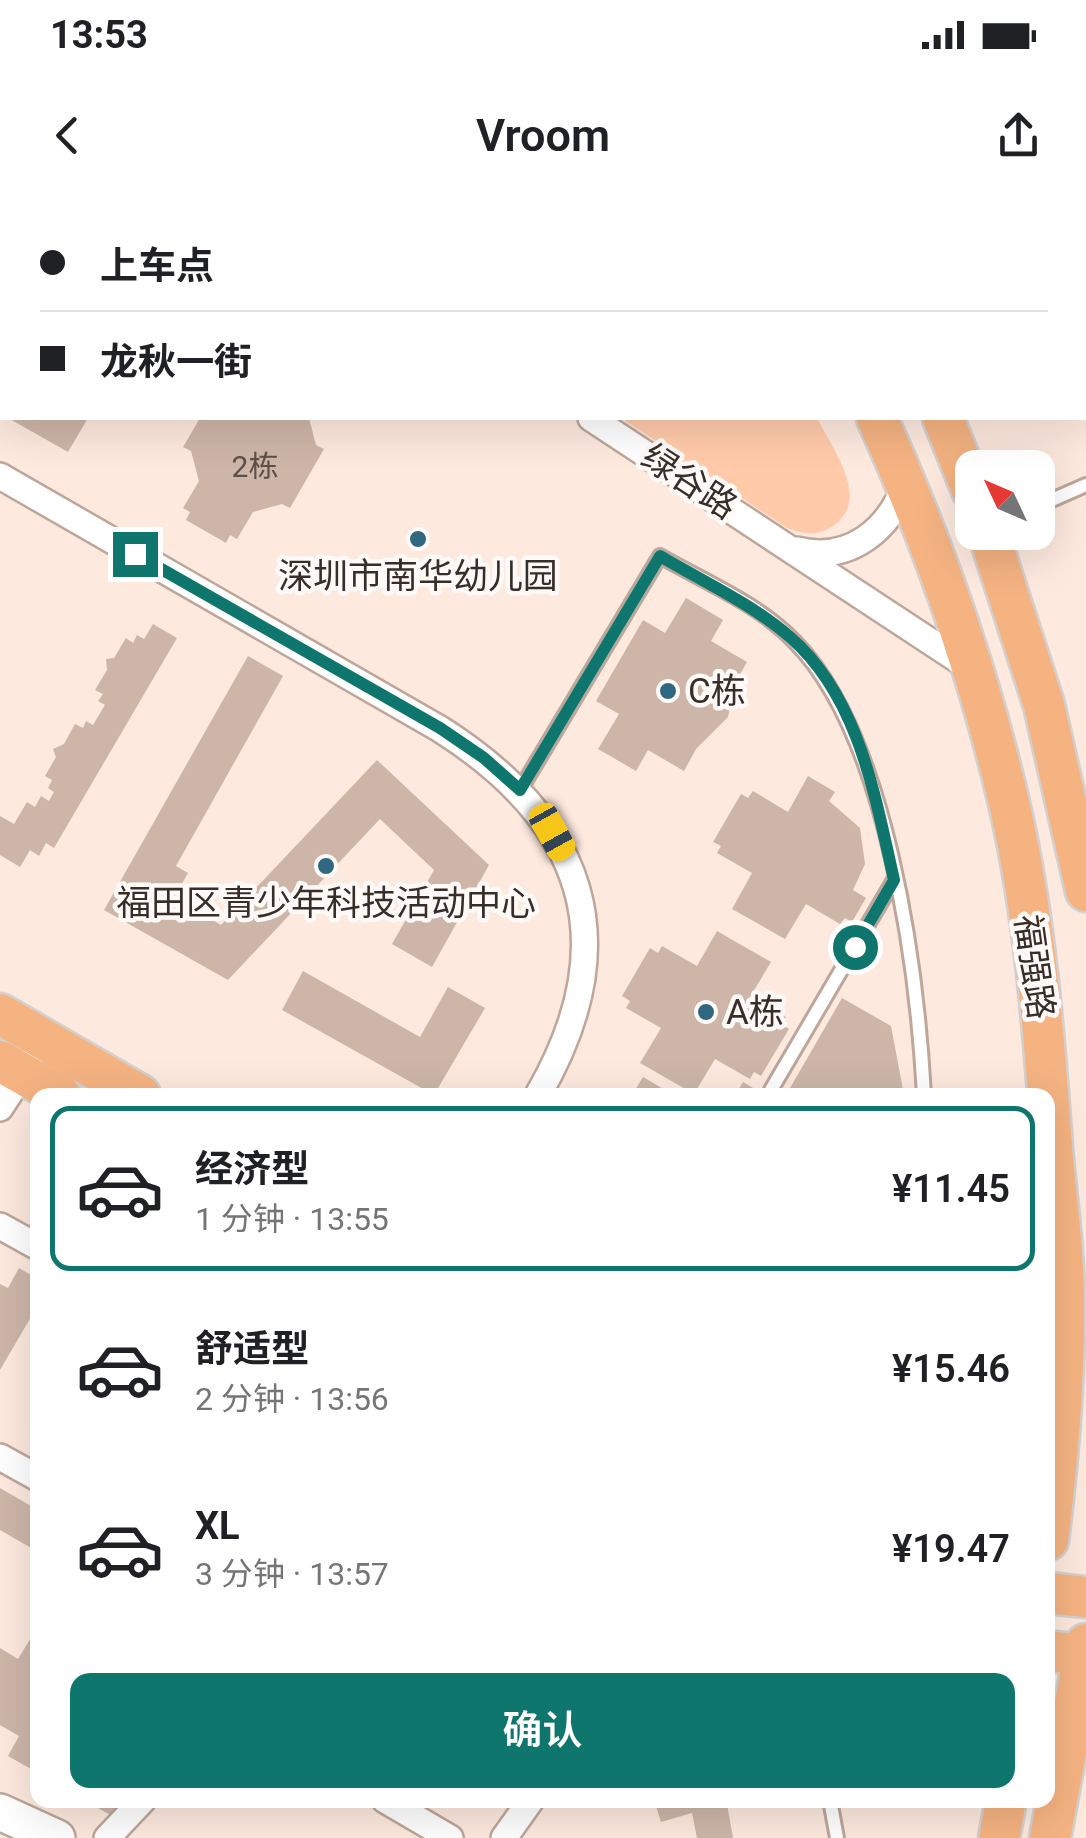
<!DOCTYPE html>
<html lang="zh">
<meta charset="utf-8">
<style>
body{margin:0;font-family:Roboto,"Noto Sans SC",sans-serif;background:#f6f6f6;color:#202124;height:100vh;display:flex;flex-direction:column;font-size:38px;white-space:nowrap}
*{box-sizing:border-box;margin:0}
p{font-size:32px;color:#757577}
.icon{flex:none;width:55px;height:55px;fill:none;stroke:currentColor;stroke-width:2;stroke-linecap:round;stroke-linejoin:round}
.map{position:relative;flex:1;overflow:hidden}
.details{position:absolute;left:30px;top:888px;width:1025px;height:720px;display:flex;flex-direction:column;background:#fff;border-radius:20px;box-shadow:0 10px 40px #0002}
.details>*{flex:none}
.guide{position:absolute;left:0px;top:0px;width:1088px;height:220px;box-shadow:0 10px 40px #0002;display:grid;align-content:center;height:220px;padding:0 40px;background:#fff}
.needle{width:65px;rotate:314deg}
.controls{position:absolute;left:955px;top:250px;display:grid;gap:20px}
.controls a{display:grid;place-items:center;width:100px;height:100px;border-radius:20px;background:#fff;box-shadow:0 10px 40px #0002;font-size:50px}
.end{position:absolute;width:45px;height:45px;margin:-22px;border:12px solid #0f766e;background:#fff;box-shadow:0 0 0 5px #fff}
.from{border-radius:50%}
.car{position:absolute;width:30px;height:60px;margin:-30px -15px;border-radius:12px;box-shadow:0 0 8px 2px #0007;background:linear-gradient(#f5c518 24%,#345 0 40%,#f5c518 0 76%,#345 0 86%,#f5c518 0)}
.guide b{display:flex;align-items:center;gap:35px;height:95px;font-size:38px}
.guide b+b{border-top:2px solid #e0e0e0}
.guide i{width:25px;height:25px;background:#202124}
ul{padding:18px 0 0;list-style:none}
li{display:flex;align-items:center;gap:30px;height:165px;margin:0 20px 15px;padding:0 20px;border:5px solid transparent;border-radius:20px}
li div{flex:1}
li b{display:block;font-size:38px}
li em{font-style:normal;font-weight:600}
li.current{border-color:#0f766e}
li>.icon{width:90px;height:90px;stroke-width:1.5}
.primary-button{display:flex;gap:20px;margin-top:auto;padding:20px 40px}
.primary-button a{flex:1;height:115px;border-radius:20px;background:#0f766e;color:#fff;font-size:40px;font-weight:600;line-height:115px;text-align:center}
.status{display:flex;justify-content:space-between;align-items:center;height:70px;padding:0 50px;background:#fff;direction:ltr}
.status svg{height:28px;fill:currentColor}
header{display:flex;justify-content:space-between;align-items:center;height:130px;padding:0 40px;background:#fff;font-size:45px;font-weight:600}
.map>svg:first-child{display:block}
.green{fill:#ffcaaa}
.building{fill:#cdb6a8}
.lines{fill:none;stroke-linecap:round;stroke-linejoin:round}
.lane-casing{stroke:#bea79a;stroke-width:18}
.street-casing{stroke:#bea79a;stroke-width:30}
.secondary-casing{stroke:#bea79a;stroke-width:40}
.primary-casing{stroke:#d3d1d0;stroke-width:45}
.lane{stroke:#fff;stroke-width:12}
.street{stroke:#fff;stroke-width:25}
.secondary{stroke:#fff;stroke-width:35}
.primary{stroke:#f5b382;stroke-width:40}
.route{stroke:#0f766e;stroke-width:12}
.poi-dot{fill:#306882;stroke:#fffaf7;stroke-width:4}
.labels{text-anchor:middle;dominant-baseline:central;stroke-width:9;stroke-linejoin:round;paint-order:stroke}
.number-label{font-size:30px;fill:#5c5049}
.street-label{font-size:35px;fill:#372e29;stroke:#fffaf7}
.poi-label{font-size:35px;fill:#372e29;stroke:#fffaf7}
</style>
<div class="status"><b>13:53</b><svg viewBox="0 0 49 12"><path d="M0 12V9h3v3zM5 12V6h3v6zM10 12V3h3v9zM15 12V0h3v12zM26 1h20v11H26zM47 4h2v5h-2z"/></svg></div>
<header><svg class="icon" aria-label="back" viewBox="0 0 24 24"><path d="M15 5l-7 7 7 7"/></svg>Vroom<svg class="icon" aria-label="share" viewBox="0 0 24 24"><path d="M12 15V3M7 8l5-5 5 5M5 13v7h14v-7"/></svg></header>
<div class="map">
<svg width="1086" height="1638" viewBox="0 0 1086 1638">
<rect width="100%" height="100%" fill="#fde9de"/>
<path class="green" d="M 292,0 L 692,0 L 694,2 L 295,2 Z
M 621,218 L 817,218 C 832,248 872,300 833,326 C 817,337 804,334 787,328 Z"/>
<path class="building" d="M 8,218 L 88,218 L 68,252 Z
M 200,218 L 309,218 L 316,245 L 324,249 L 290,308 L 282,304 L 253,312 L 237,339 L 230,335 L 226,343 L 186,320 L 190,312 L 183,308 L 199,281 L 191,251 L 183,247 Z
M 686,398 L 723,420 L 711,441 L 747,462 L 735,483 L 728,517 L 696,549 L 684,571 L 648,550 L 636,571 L 598,549 L 619,514 L 596,501 L 643,420 L 665,433 Z
M 153,424 L 177,438 L 54,648 L 46,643 L 39,656 L 30,650 L 20,667 L 0,655 L 0,616 L 14,624 L 27,602 L 35,607 L 41,596 L 49,601 L 54,592 L 48,588 L 52,580 L 45,576 L 56,557 L 53,549 L 64,544 L 75,524 L 83,528 L 86,521 L 93,525 L 105,505 L 98,501 L 103,494 L 95,490 L 107,470 L 106,459 L 114,458 L 126,438 L 133,443 L 137,435 L 144,439 Z
M 248,456 L 283,476 L 176,666 L 188,673 L 174,698 L 221,725 L 377,560 L 489,665 L 432,767 L 392,744 L 434,670 L 380,619 L 228,780 L 104,710 Z
M 808,576 L 835,592 L 829,601 L 860,628 L 865,664 L 853,690 L 866,698 L 852,722 L 845,718 L 840,724 L 806,704 L 785,739 L 732,709 L 752,673 L 717,653 L 721,646 L 713,642 L 741,594 L 748,598 L 753,591 L 788,612 Z
M 717,731 L 771,762 L 750,797 L 786,817 L 782,824 L 789,829 L 761,876 L 754,872 L 750,879 L 715,859 L 694,894 L 640,863 L 661,828 L 626,808 L 630,801 L 622,796 L 650,748 L 658,753 L 662,746 L 697,766 Z
M 303,771 L 420,837 L 448,787 L 485,808 L 434,895 L 282,810 Z
M 842,798 L 891,826 L 904,895 L 786,895 Z
M 643,877 L 674,895 L 632,895 Z
M 743,882 L 765,895 L 735,895 Z
M 19,1068 L 38,1079 L 38,1105 L 0,1170 L 0,1084 L 8,1088 Z
M 0,1288 L 38,1310 L 38,1352 L 0,1330 Z
M 38,1426 L 36,1507 L 38,1573 L 8,1556 L 19,1536 L 0,1525 L 0,1448 L 18,1459 Z
M 84,1600 L 121,1600 L 112,1616 Z
M 654,1600 L 737,1600 L 727,1604 L 733,1638 L 697,1638 L 692,1613 L 661,1622 Z"/>
<g class="lines">
<g class="lane-casing">
<path id="lane" d="M 1038,306 L 1086,285
M 520,590 L 660,356 C 705,382 759,404 795,442 C 887,536 917,766 924,895
M 771,890 L 894,680
M 830,1600 L 837,1638"/>
</g>
<g class="street-casing">
<path id="street" d="M 262,0 L 266,2
M 591,218 L 975,471
M 0,276 L 440,529 C 585,621 627,741 538,895
M 797,350 C 849,363 890,330 906,282
M 0,908 L 30,862
M 0,1026 L 38,1047
M 0,1257 L 38,1278
M 385,1600 L 450,1638
M 107,1638 L 143,1600
M 504,1638 L 531,1600"/>
</g>
<g class="secondary-casing">
<path id="secondary" d="M 0,1612 L 57,1638"/>
</g>
<g class="primary-casing">
<path id="primary" d="M 760,0 L 762,2
M 832,0 L 833,2
M 877,218 C 933,342 978,470 1009,603 C 1035,715 1044,834 1052,948 C 1056,998 1064,1048 1064,1098 C 1065,1179 1058,1260 1048,1340
M 943,218 L 972,290
M 988,332 L 1044,505 L 1086,691
M 0,814 L 140,895
M 0,861 L 60,895
M 1048,1393 L 1086,1397
M 1048,1451 L 1083,1455
M 999,1638 L 1006,1600
M 1050,1638 L 1086,1444"/>
</g>
<use href="#lane" class="lane"/>
<use href="#street" class="street"/>
<use href="#secondary" class="secondary"/>
<use href="#primary" class="primary"/>
</g>
<g class="lines">
<path class="route" d="M 135,354 L 440,528 L 484,558 L 520,590 L 660,356 C 704,382 752,404 790,437 C 859,497 875,596 894,680 L 855,747"/>
</g>
<g class="poi-dot">
<circle cx="418" cy="339" r="10"/>
<circle cx="668" cy="491" r="10"/>
<circle cx="326" cy="666" r="10"/>
<circle cx="706" cy="812" r="10"/>
</g>
<g class="labels">
<g class="number-label">
<text x="255" y="266">2栋</text>
</g>
<g class="street-label">
<text transform="translate(689 282) rotate(33)">绿谷路</text>
<text transform="translate(1034 767) rotate(82)">福强路</text>
</g>
<g class="poi-label">
<text x="418" y="376">深圳市南华幼儿园</text>
<text x="688" y="491" text-anchor="start">C栋</text>
<text x="326" y="703">福田区青少年科技活动中心</text>
<text x="726" y="812" text-anchor="start">A栋</text>
</g>
</g>
</svg>
<div class="controls">
<a><svg class="needle" viewBox="-14 -14 28 28"><path d="M0-13l5 13h-10z" fill="#e53935"/><path d="M0 13l5-13h-10z" fill="#757577"/></svg></a>
</div>
<i class="end from" style="left:855px;top:747px"></i>
<i class="end" style="left:135px;top:354px"></i>
<i class="car" style="left:552px;top:632px;rotate:151deg"></i>
<div class="guide">
<b><i class="from"></i>上车点</b>
<b><i></i>龙秋一街</b>
</div>
<section class="details">
<ul>
<li class="current"><svg class="icon" aria-label="car" viewBox="0 0 24 24"><path d="M5 17H2v-5l4-1 3-4h7l3 4 3 1v5h-3M9 17h6M6 11h13"/><circle cx="7" cy="17" r="2"/><circle cx="17" cy="17" r="2"/></svg><div><b>经济型</b><p>1 分钟 · 13:55</p></div><em>¥11.45</em></li>
<li><svg class="icon" aria-label="car" viewBox="0 0 24 24"><path d="M5 17H2v-5l4-1 3-4h7l3 4 3 1v5h-3M9 17h6M6 11h13"/><circle cx="7" cy="17" r="2"/><circle cx="17" cy="17" r="2"/></svg><div><b>舒适型</b><p>2 分钟 · 13:56</p></div><em>¥15.46</em></li>
<li><svg class="icon" aria-label="car" viewBox="0 0 24 24"><path d="M5 17H2v-5l4-1 3-4h7l3 4 3 1v5h-3M9 17h6M6 11h13"/><circle cx="7" cy="17" r="2"/><circle cx="17" cy="17" r="2"/></svg><div><b>XL</b><p>3 分钟 · 13:57</p></div><em>¥19.47</em></li>
</ul>
<div class="primary-button"><a>确认</a></div>
</section>
</div>
